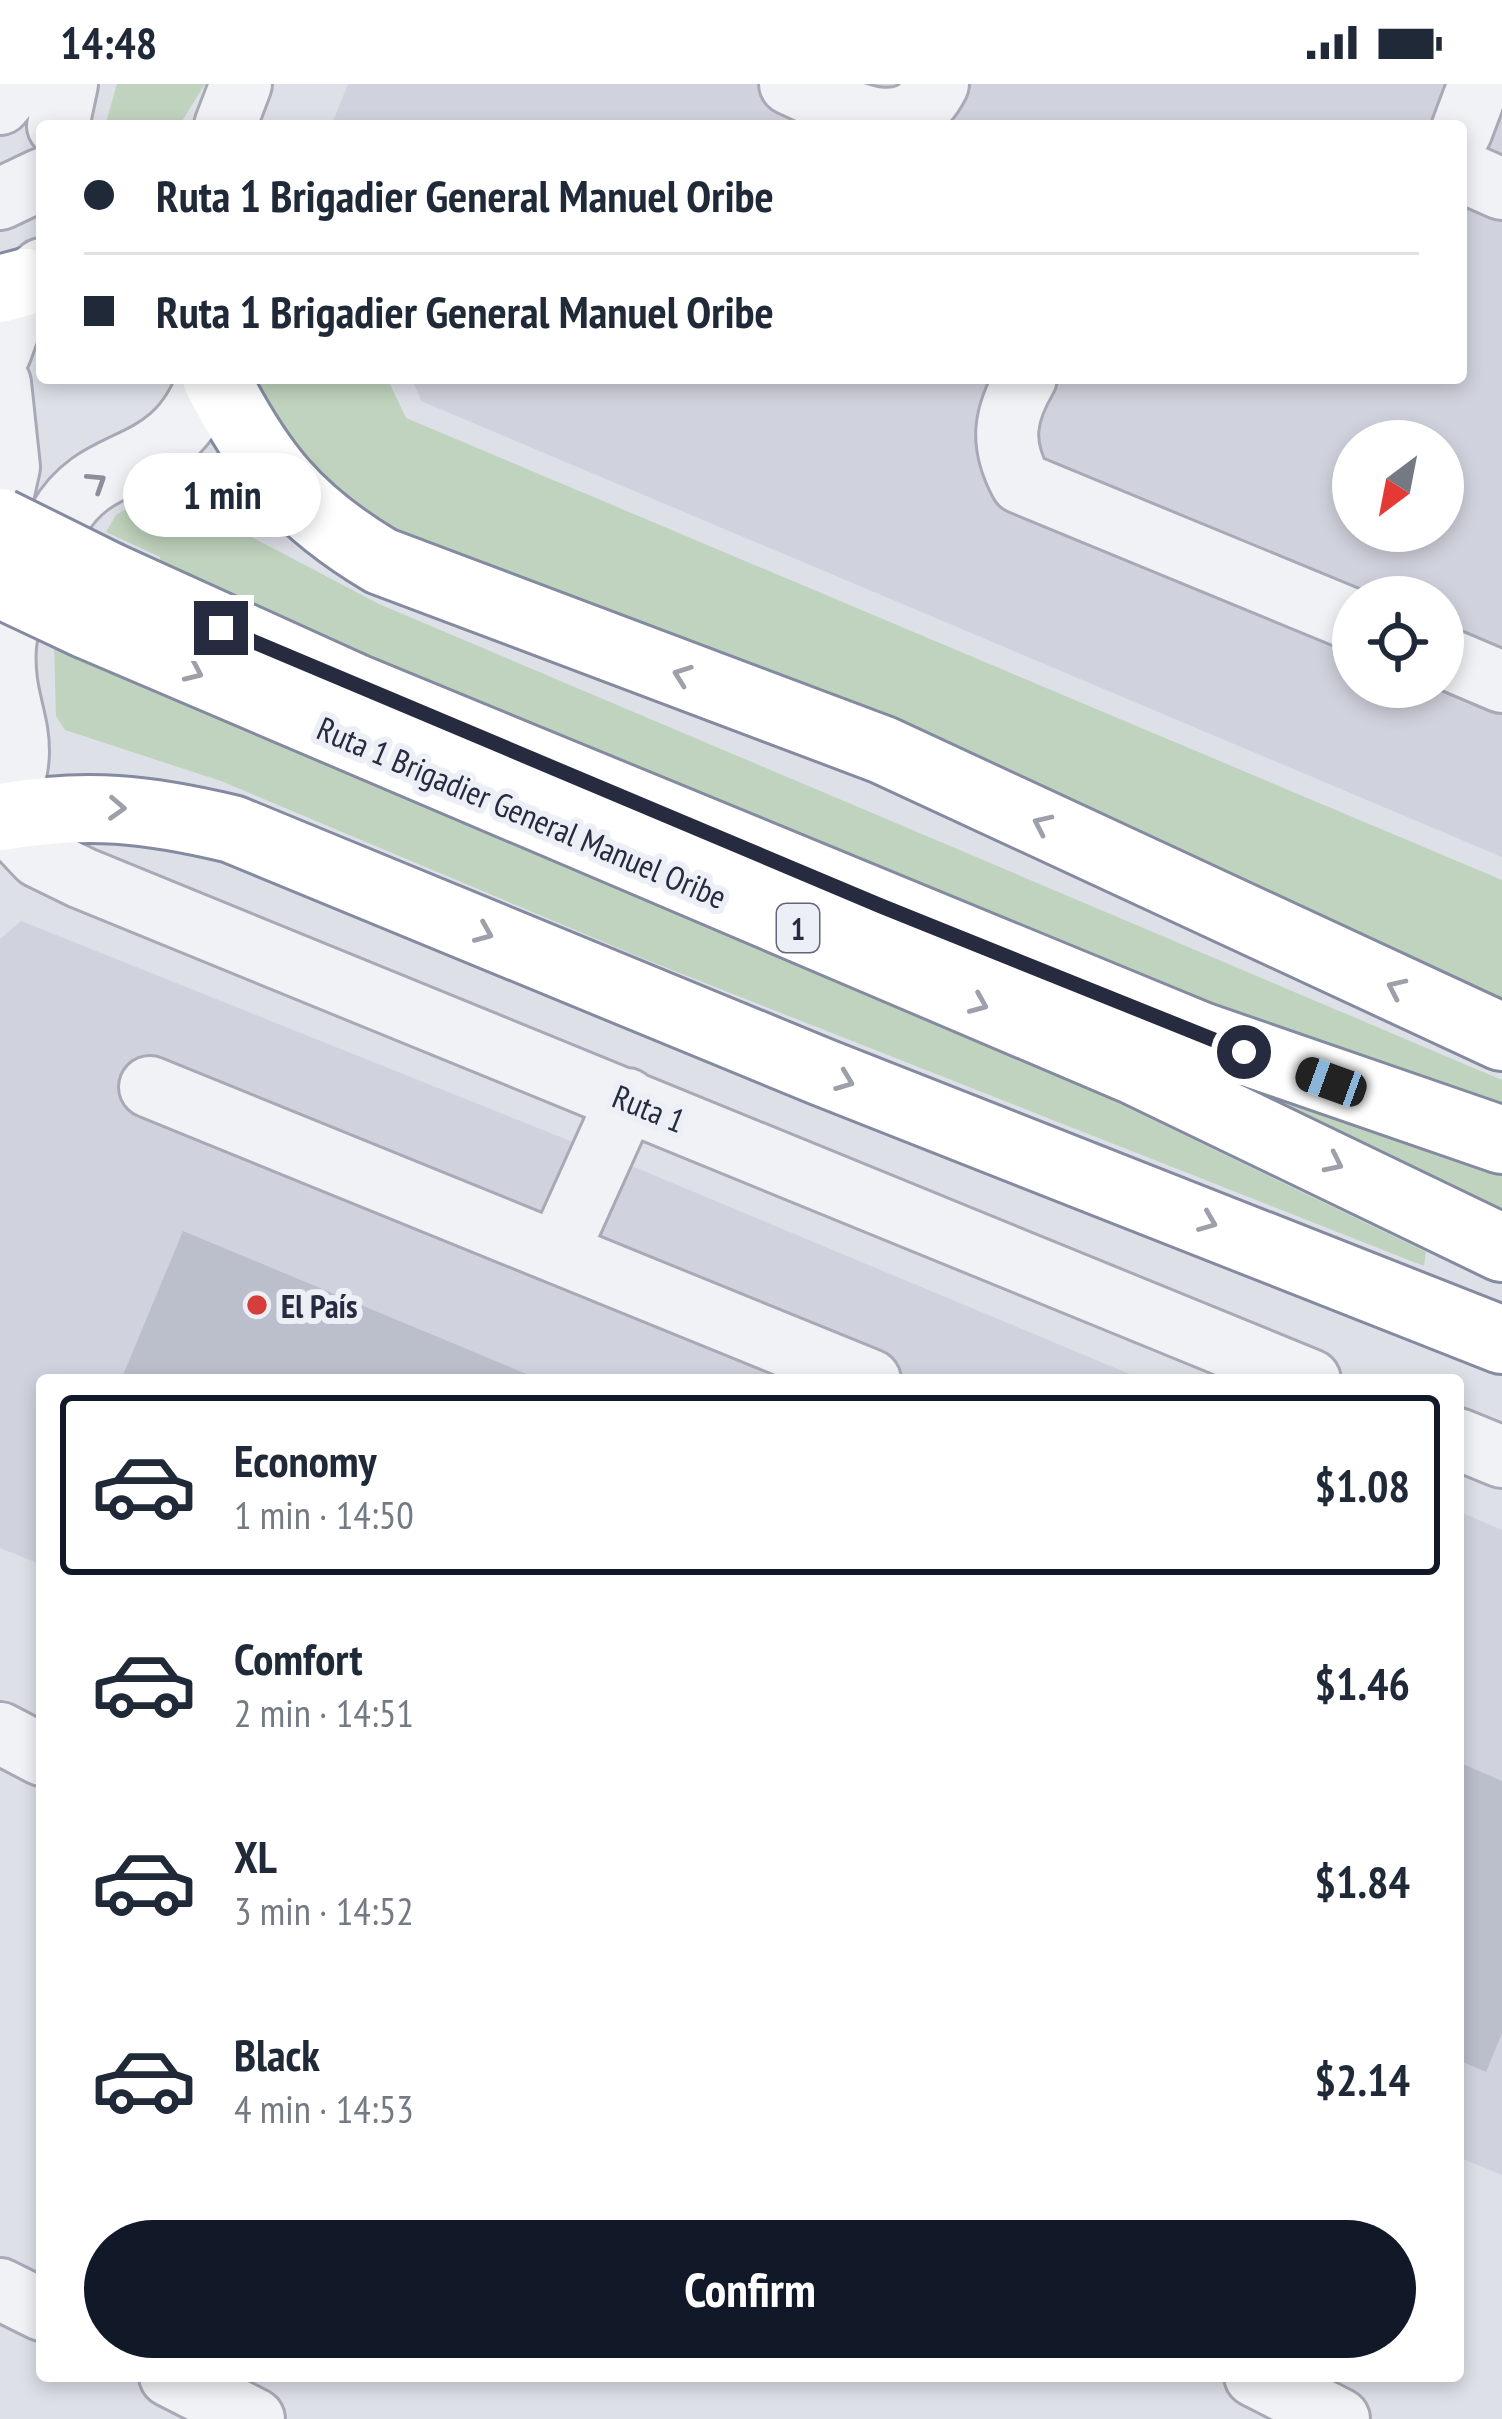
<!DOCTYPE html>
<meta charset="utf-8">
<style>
body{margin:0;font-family:"PT Sans Narrow",sans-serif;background:#f2f2f3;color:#1f2937;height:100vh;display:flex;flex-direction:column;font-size:45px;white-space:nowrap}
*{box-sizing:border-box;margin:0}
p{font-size:39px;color:#747a83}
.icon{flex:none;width:66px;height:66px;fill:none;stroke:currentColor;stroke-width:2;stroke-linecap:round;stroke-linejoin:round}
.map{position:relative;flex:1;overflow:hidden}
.sheet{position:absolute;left:36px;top:1290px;width:1428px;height:1008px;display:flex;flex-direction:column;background:#fff;border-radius:12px;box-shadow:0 6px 18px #0003}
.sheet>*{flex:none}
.hud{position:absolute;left:36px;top:36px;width:1431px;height:264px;border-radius:12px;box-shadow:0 6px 18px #0003;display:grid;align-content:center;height:264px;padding:0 48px;background:#fff}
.needle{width:78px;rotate:212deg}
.buttons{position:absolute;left:1332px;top:336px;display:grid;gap:24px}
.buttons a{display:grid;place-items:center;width:132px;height:132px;border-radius:50%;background:#fff;box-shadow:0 6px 18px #0003;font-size:60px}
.end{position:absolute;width:54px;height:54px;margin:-27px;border:15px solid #262b40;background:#fff;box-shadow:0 0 0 6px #fff}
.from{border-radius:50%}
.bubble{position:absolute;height:84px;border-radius:42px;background:#fff;box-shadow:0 6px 18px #0003;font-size:39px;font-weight:800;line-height:84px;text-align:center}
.car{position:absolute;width:36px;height:72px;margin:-36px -18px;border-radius:15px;box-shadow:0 0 9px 3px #0007;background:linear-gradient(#222 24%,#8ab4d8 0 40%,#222 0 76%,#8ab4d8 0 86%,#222 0)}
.hud b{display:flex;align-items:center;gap:42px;height:114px;font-size:45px}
.hud b+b{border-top:3px solid #e0e1e3}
.hud i{width:30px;height:30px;background:#1f2937}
ul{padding:21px 0 0;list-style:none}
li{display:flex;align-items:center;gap:36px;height:180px;margin:0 24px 18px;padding:0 24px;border:6px solid transparent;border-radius:12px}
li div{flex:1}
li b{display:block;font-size:45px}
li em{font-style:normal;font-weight:800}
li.active{border-color:#111827}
li>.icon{width:108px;height:108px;stroke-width:1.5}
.cta{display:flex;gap:24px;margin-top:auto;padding:24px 48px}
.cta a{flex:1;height:138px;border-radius:72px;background:#111827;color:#fff;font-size:48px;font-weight:800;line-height:138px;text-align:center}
.status{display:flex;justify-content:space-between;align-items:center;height:84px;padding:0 60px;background:#fff;direction:ltr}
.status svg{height:33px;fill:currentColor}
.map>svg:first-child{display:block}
.built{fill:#d0d2dd;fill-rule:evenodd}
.green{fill:#c0d3be}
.building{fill:#bbbecb}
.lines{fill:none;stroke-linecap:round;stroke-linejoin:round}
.minor-casing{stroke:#a7aab6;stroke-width:66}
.highway-casing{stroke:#848aa0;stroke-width:72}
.minor{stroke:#f1f2f6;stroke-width:60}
.highway{stroke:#fff;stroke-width:66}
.highway-bridge-casing{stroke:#848aa0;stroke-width:72;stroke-linecap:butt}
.highway-bridge{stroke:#fff;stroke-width:66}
.oneway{stroke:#8c8e9b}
.oneway2{stroke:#9da0a9}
.route{stroke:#262b40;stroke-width:15}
.poi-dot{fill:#d53f3b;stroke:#edeff6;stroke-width:4.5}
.labels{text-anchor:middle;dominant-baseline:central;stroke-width:12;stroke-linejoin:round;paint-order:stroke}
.shield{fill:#edeff6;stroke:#626677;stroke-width:3}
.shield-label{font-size:30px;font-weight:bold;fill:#262b40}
.street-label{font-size:33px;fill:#262b40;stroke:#edeff6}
.poi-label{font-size:33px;font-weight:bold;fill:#262b40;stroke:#edeff6;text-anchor:start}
</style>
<div class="status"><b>14:48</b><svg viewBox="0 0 49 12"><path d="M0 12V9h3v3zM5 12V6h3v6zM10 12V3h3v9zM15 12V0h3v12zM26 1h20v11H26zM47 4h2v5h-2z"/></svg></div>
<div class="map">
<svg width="1502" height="2335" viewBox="0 0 1502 2335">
<rect width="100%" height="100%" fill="#dee0e8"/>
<path class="built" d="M 348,0 L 1502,0 L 1502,773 L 421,317 L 412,294 L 1461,294 L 1461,42 L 331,42 ZM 1353,357 L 1443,357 L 1443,447 L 1353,447 ZM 1353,513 L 1443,513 L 1443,603 L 1353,603 Z
M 21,837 L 603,1070 L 1144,1296 L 42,1296 L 42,1481 L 0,1464 L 0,855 Z
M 1458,1427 L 1502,1446 L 1502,2091 L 1458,2073 Z"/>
<path class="green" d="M 117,0 L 205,0 L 179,42 L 105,42 Z
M 256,294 L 387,294 L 406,334 L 1502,796 L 1502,931 L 384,445 L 308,383 Z
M 160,405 L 379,520 L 1502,996 L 1502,1023 L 1314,964 L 357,570 L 160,480 L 160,473 L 106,448 L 116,431 Z
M 54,561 L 1014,969 L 1426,1168 L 1424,1182 L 644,875 L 221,697 L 65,646 L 56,632 Z
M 1259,1009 L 1502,1092 L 1502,1125 Z"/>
<path class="building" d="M 183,1147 L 541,1296 L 121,1296 Z
M 1458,1678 L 1502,1697 L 1502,1949 L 1486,1988 L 1458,1976 Z"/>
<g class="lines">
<g class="minor-casing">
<path id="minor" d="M 790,0 C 840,22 905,66 938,0
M 0,20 L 17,0
M 58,42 L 67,0
M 225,42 L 241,0
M 1461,48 L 1479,0
M 1461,87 L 1502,105
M 0,115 L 42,95
M 0,269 L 26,198 L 42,185
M 1026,294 C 1004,331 1000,360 1021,399 L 1353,536
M 0,299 L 9,383 L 0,423
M 1443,573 L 1502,598
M 0,733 C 40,649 0,635 5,562 C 9,521 38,471 59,435 C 100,363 172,396 209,294
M 1,733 L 39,773 L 82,794 L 1310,1296
M 150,1003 L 870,1296
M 559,1166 L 627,1015
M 1458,1355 L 1502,1373
M 0,1649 L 42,1671
M 0,2205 L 42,2226
M 170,2292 L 254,2335
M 1255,2292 L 1339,2335"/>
</g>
<g class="highway-casing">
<path id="highway" d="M 0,205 L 26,198
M 216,294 C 260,380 297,427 381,477 L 883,666 L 1502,953
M 109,492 L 356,604 L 1201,952 L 1502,1056
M 87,541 L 1137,988 L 1502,1164
M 1,733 C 87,718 148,725 232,745 L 822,988 L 1502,1256"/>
</g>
<use href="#minor" class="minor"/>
<use href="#highway" class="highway"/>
<g class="highway-bridge-casing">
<path id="highway-bridge" d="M 0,438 L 109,492
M 0,500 L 87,541"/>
</g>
<use href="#highway-bridge" class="highway-bridge"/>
</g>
<defs><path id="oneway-chevron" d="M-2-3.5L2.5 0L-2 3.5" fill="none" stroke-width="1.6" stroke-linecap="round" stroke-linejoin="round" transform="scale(3)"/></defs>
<use class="oneway" href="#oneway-chevron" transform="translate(97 398) rotate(-33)"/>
<g class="oneway2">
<use href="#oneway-chevron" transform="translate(194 588) rotate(24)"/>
<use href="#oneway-chevron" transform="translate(682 591) rotate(-160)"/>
<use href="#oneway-chevron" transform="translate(117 724) rotate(3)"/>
<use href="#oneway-chevron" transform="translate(1042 740) rotate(-155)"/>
<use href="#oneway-chevron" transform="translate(484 849) rotate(23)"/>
<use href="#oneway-chevron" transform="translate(1396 904) rotate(-155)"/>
<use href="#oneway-chevron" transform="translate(979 920) rotate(23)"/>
<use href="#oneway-chevron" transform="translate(845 997) rotate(21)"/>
<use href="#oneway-chevron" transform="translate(1334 1079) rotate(26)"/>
<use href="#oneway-chevron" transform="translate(1208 1138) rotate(22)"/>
</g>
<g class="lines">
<path class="route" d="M 221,544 L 881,822 L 1244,968"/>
</g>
<circle class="poi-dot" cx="257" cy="1221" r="12"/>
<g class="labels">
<rect class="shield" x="777" y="820" width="42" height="48" rx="9"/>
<g class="shield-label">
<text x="798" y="844">1</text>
</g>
<g class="street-label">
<text transform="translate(522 728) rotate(23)">Ruta 1 Brigadier General Manuel Oribe</text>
<text transform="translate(649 1024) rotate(22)">Ruta 1</text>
</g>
<g class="poi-label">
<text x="281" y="1221">El País</text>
</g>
</g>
</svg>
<div class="buttons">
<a><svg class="needle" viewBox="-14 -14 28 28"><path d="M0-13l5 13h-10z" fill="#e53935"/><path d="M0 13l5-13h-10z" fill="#747a83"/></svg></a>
<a><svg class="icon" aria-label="locate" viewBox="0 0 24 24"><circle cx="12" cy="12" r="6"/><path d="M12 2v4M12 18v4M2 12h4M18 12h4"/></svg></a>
</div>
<i class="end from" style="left:1244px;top:968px"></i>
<i class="end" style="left:221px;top:544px"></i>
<div class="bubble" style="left:123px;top:369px;width:198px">1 min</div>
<i class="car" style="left:1331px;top:998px;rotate:290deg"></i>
<div class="hud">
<b><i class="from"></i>Ruta 1 Brigadier General Manuel Oribe</b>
<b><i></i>Ruta 1 Brigadier General Manuel Oribe</b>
</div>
<section class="sheet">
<ul>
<li class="active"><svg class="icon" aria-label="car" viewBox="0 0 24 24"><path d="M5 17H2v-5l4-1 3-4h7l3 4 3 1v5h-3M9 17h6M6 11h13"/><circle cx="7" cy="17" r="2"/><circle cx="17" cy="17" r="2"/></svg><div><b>Economy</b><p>1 min · 14:50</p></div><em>$1.08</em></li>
<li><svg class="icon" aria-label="car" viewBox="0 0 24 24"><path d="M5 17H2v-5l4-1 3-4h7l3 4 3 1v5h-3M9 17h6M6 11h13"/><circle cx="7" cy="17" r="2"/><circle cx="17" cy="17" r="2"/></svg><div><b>Comfort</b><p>2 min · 14:51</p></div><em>$1.46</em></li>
<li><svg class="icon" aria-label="car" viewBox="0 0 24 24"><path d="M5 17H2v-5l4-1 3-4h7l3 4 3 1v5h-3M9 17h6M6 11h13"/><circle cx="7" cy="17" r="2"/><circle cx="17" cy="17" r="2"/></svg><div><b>XL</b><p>3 min · 14:52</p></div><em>$1.84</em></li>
<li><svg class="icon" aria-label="car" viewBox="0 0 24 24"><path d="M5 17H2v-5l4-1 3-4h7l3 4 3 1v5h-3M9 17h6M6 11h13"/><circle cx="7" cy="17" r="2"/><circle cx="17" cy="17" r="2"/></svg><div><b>Black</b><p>4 min · 14:53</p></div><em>$2.14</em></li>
</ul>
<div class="cta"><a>Confirm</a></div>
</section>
</div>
